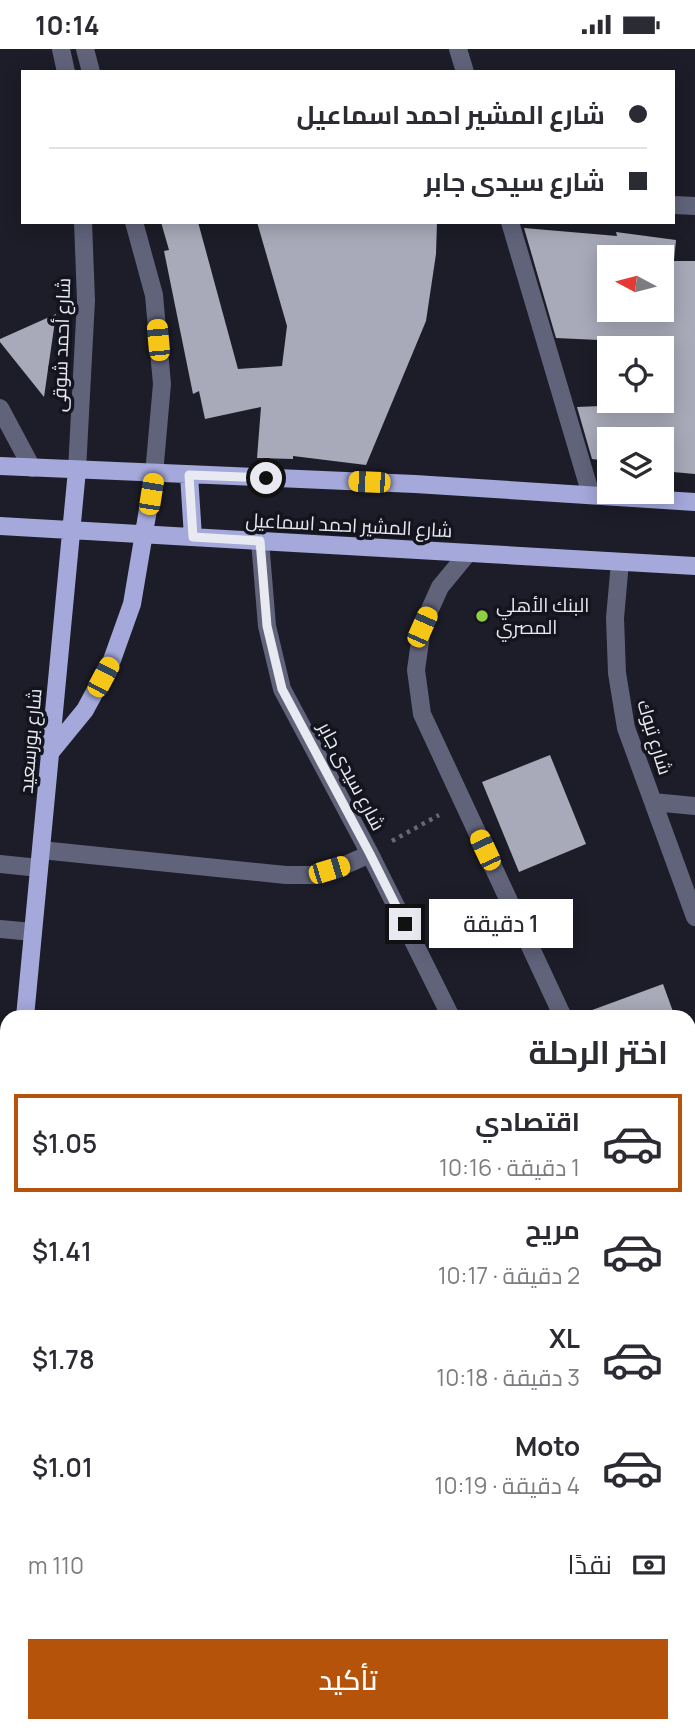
<!DOCTYPE html>
<html lang="ar">
<meta charset="utf-8">
<style>
body{margin:0;font-family:Manrope,Cairo,sans-serif;background:#f7f7f7;color:#2b2b33;direction:rtl;height:100vh;display:flex;flex-direction:column;font-size:26px;white-space:nowrap}
*{box-sizing:border-box;margin:0}
p{font-size:23px;color:#7c7c81}
.icon{flex:none;width:38px;height:38px;fill:none;stroke:currentColor;stroke-width:2;stroke-linecap:round;stroke-linejoin:round}
.map{position:relative;flex:1;overflow:hidden;direction:ltr}
.side{position:absolute;left:0px;top:961px;width:696px;height:723px;display:flex;flex-direction:column;background:#fff;border-radius:21px 21px 0 0;box-shadow:0 4px 18px #0003;direction:rtl}
.side>*{flex:none}
.guide{position:absolute;left:21px;top:21px;width:654px;height:154px;border-radius:0px;box-shadow:0 4px 18px #0003;direction:rtl;display:grid;align-content:center;height:154px;padding:0 28px;background:#fff}
.needle{width:46px;rotate:277deg}
.tools{position:absolute;left:597px;top:196px;display:grid;gap:14px}
.tools a{display:grid;place-items:center;width:77px;height:77px;border-radius:0px;background:#fff;box-shadow:0 4px 18px #0003;font-size:35px}
.end{position:absolute;width:32px;height:32px;margin:-16px;border:9px solid #e9eaf1;background:#111;box-shadow:0 0 0 4px #111}
.from{border-radius:50%}
.bubble{position:absolute;height:49px;border-radius:0px;background:#fff;box-shadow:0 4px 18px #0003;font-size:23px;font-weight:600;line-height:49px;text-align:center;direction:rtl}
.car{position:absolute;width:21px;height:42px;margin:-21px -10px;border-radius:9px;box-shadow:0 0 5px 2px #0007;background:linear-gradient(#f5c518 24%,#345 0 40%,#f5c518 0 76%,#345 0 86%,#f5c518 0)}
.guide b{display:flex;align-items:center;gap:24px;height:66px;font-size:26px}
.guide b+b{border-top:2px solid #e1e1e2}
.guide i{width:18px;height:18px;background:#2b2b33}
ul{padding:0;list-style:none}
li{display:flex;align-items:center;gap:21px;height:98px;margin:0 14px 10px;padding:0 14px;border:4px solid transparent;border-radius:0px}
li div{flex:1}
li b{display:block;font-size:26px}
li em{font-style:normal;font-weight:600}
li.current{border-color:#b45309}
li>.icon{width:63px;height:63px;stroke-width:1.5}
h2{padding:0 28px;font-size:32px;line-height:84px}
.pay{display:flex;align-items:center;gap:18px;height:77px;padding:0 28px;font-size:26px}
.pay p{margin-inline-start:auto}
.cta{display:flex;gap:14px;margin-top:auto;padding:14px 28px}
.cta a{flex:1;height:80px;border-radius:0px;background:#b45309;color:#fff;font-size:28px;font-weight:600;line-height:80px;text-align:center}
.status{display:flex;justify-content:space-between;align-items:center;height:49px;padding:0 35px;background:#fff;direction:ltr}
.status svg{height:19px;fill:currentColor}
.map>svg:first-child{display:block}
.building{fill:#a9aab9;fill-rule:evenodd}
.lines{fill:none;stroke-linecap:round;stroke-linejoin:round}
.path{stroke:#676872;stroke-width:4.5;stroke-dasharray:3.5 5;stroke-linecap:butt}
.minor{stroke:#61637b;stroke-width:18}
.major{stroke:#a4a8db;stroke-width:18}
.route{stroke:#e9eaf1;stroke-width:9}
.poi-dot{fill:#8dce44;stroke:#13141e;stroke-width:2.5}
.labels{text-anchor:middle;dominant-baseline:central;stroke-width:7;stroke-linejoin:round;paint-order:stroke}
.street-label{font-size:19px;fill:#e9eaf1;stroke:#13141e}
.poi-label{font-size:19px;fill:#e9eaf1;stroke:#13141e;text-anchor:start}
</style>
<div class="status"><b>10:14</b><svg viewBox="0 0 49 12"><path d="M0 12V9h3v3zM5 12V6h3v6zM10 12V3h3v9zM15 12V0h3v12zM26 1h20v11H26zM47 4h2v5h-2z"/></svg></div>
<div class="map">
<svg width="695" height="1682" viewBox="0 0 695 1682">
<rect width="100%" height="100%" fill="#1c1d28"/>
<path class="building" d="M 161,173 L 198,173 L 238,320 L 282,317 L 287,277 L 257,173 L 437,173 L 436,205 L 426,272 L 366,416 L 293,407 L 293,410 L 257,409 L 261,358 L 205,370 L 199,342 L 193,345 L 164,202 L 169,201 Z
M 524,179 L 617,187 L 616,183 L 676,191 L 674,212 L 695,212 L 695,425 L 662,422 L 662,390 L 609,390 L 609,412 L 592,410 L 577,358 L 648,355 L 648,352 L 662,352 L 662,294 L 556,289 ZM 609,208 L 662,208 L 662,261 L 609,261 Z
M 56,265 L 44,348 L 0,293 L 0,290 Z
M 550,706 L 586,795 L 519,823 L 482,733 Z
M 663,935 L 675,968 L 584,968 L 584,964 Z"/>
<g class="lines">
<path class="path" d="M 392,792 L 439,766"/>
<path class="minor" d="M 61,0 L 66,23
M 85,0 L 91,23
M 458,0 L 465,23
M 674,156 L 695,157
M 134,173 L 154,246 L 162,335 L 154,425
M 510,173 L 591,446
M 0,359 L 32,419
M 77,421 L 86,251 L 83,173
M 260,492 L 267,577 L 282,640 L 370,805 L 451,968
M 468,504 L 440,538 L 422,578 L 416,621 L 422,665 L 563,968
M 620,513 L 615,569 L 617,624 L 626,679 L 695,868
M 653,753 L 695,757
M 41,801 L 286,826 L 316,826 L 343,817 L 370,805
M 0,815 L 39,819
M 0,880 L 33,883
M 690,1196 L 695,1198
M 690,1232 L 695,1242
M 690,1447 L 695,1457
M 0,1521 L 7,1525
M 0,1631 L 7,1629
M 690,1642 L 695,1643
M 188,1676 L 190,1682"/>
<path class="major" d="M 0,417 L 415,435 L 695,453
M 189,426 L 193,488
M 0,477 L 695,517
M 49,705 L 85,661 L 112,611 L 132,555 L 154,425
M 25,968 L 77,421
M 0,1220 L 7,1151"/>
</g>
<g class="lines">
<path class="route" d="M 266,429 L 189,426 L 193,488 L 260,492 L 267,577 L 282,640 L 370,805 L 405,875"/>
</g>
<circle class="poi-dot" cx="482" cy="567" r="7"/>
<g class="labels">
<g class="street-label">
<text transform="translate(61 296) rotate(-88)">شارع أحمد شوقى</text>
<text transform="translate(349 476) rotate(3)">شارع المشير احمد اسماعيل</text>
<text transform="translate(655 688) rotate(73)">شارع تبوك</text>
<text transform="translate(30 692) rotate(-85)">شارع بورسعيد</text>
<text transform="translate(352 727) rotate(62)">شارع سيدى جابر</text>
</g>
<g class="poi-label">
<text x="496" y="556">البنك الأهلي<tspan x="496" dy="22">المصري</tspan></text>
</g>
</g>
</svg>
<div class="tools">
<a><svg class="needle" viewBox="-14 -14 28 28"><path d="M0-13l5 13h-10z" fill="#e53935"/><path d="M0 13l5-13h-10z" fill="#7c7c81"/></svg></a>
<a><svg class="icon" aria-label="locate" viewBox="0 0 24 24"><circle cx="12" cy="12" r="6"/><path d="M12 2v4M12 18v4M2 12h4M18 12h4"/></svg></a>
<a><svg class="icon" aria-label="layers" viewBox="0 0 24 24"><path d="M12 4l9 5-9 5-9-5zM3 14l9 5 9-5"/></svg></a>
</div>
<i class="end from" style="left:266px;top:429px"></i>
<i class="end" style="left:405px;top:875px"></i>
<div class="bubble" style="left:429px;top:850px;width:144px">1 دقيقة</div>
<i class="car" style="left:158px;top:291px;rotate:355deg"></i>
<i class="car" style="left:369px;top:433px;rotate:272deg"></i>
<i class="car" style="left:151px;top:445px;rotate:9deg"></i>
<i class="car" style="left:422px;top:578px;rotate:24deg"></i>
<i class="car" style="left:103px;top:628px;rotate:28deg"></i>
<i class="car" style="left:485px;top:801px;rotate:335deg"></i>
<i class="car" style="left:329px;top:821px;rotate:73deg"></i>
<div class="guide">
<b><i class="from"></i>شارع المشير احمد اسماعيل</b>
<b><i></i>شارع سيدى جابر</b>
</div>
<section class="side">
<h2>اختر الرحلة</h2>
<ul>
<li class="current"><svg class="icon" aria-label="car" viewBox="0 0 24 24"><path d="M5 17H2v-5l4-1 3-4h7l3 4 3 1v5h-3M9 17h6M6 11h13"/><circle cx="7" cy="17" r="2"/><circle cx="17" cy="17" r="2"/></svg><div><b>اقتصادي</b><p>1 دقيقة · 10:16</p></div><em>$1.05</em></li>
<li><svg class="icon" aria-label="car" viewBox="0 0 24 24"><path d="M5 17H2v-5l4-1 3-4h7l3 4 3 1v5h-3M9 17h6M6 11h13"/><circle cx="7" cy="17" r="2"/><circle cx="17" cy="17" r="2"/></svg><div><b>مريح</b><p>2 دقيقة · 10:17</p></div><em>$1.41</em></li>
<li><svg class="icon" aria-label="car" viewBox="0 0 24 24"><path d="M5 17H2v-5l4-1 3-4h7l3 4 3 1v5h-3M9 17h6M6 11h13"/><circle cx="7" cy="17" r="2"/><circle cx="17" cy="17" r="2"/></svg><div><b>XL</b><p>3 دقيقة · 10:18</p></div><em>$1.78</em></li>
<li><svg class="icon" aria-label="car" viewBox="0 0 24 24"><path d="M5 17H2v-5l4-1 3-4h7l3 4 3 1v5h-3M9 17h6M6 11h13"/><circle cx="7" cy="17" r="2"/><circle cx="17" cy="17" r="2"/></svg><div><b>Moto</b><p>4 دقيقة · 10:19</p></div><em>$1.01</em></li>
</ul>
<div class="pay"><svg class="icon" aria-label="cash" viewBox="0 0 24 24"><path d="M3 7h18v10H3z"/><circle cx="12" cy="12" r="2"/></svg>نقدًا<p>110 m</p></div>
<div class="cta"><a>تأكيد</a></div>
</section>
</div>
